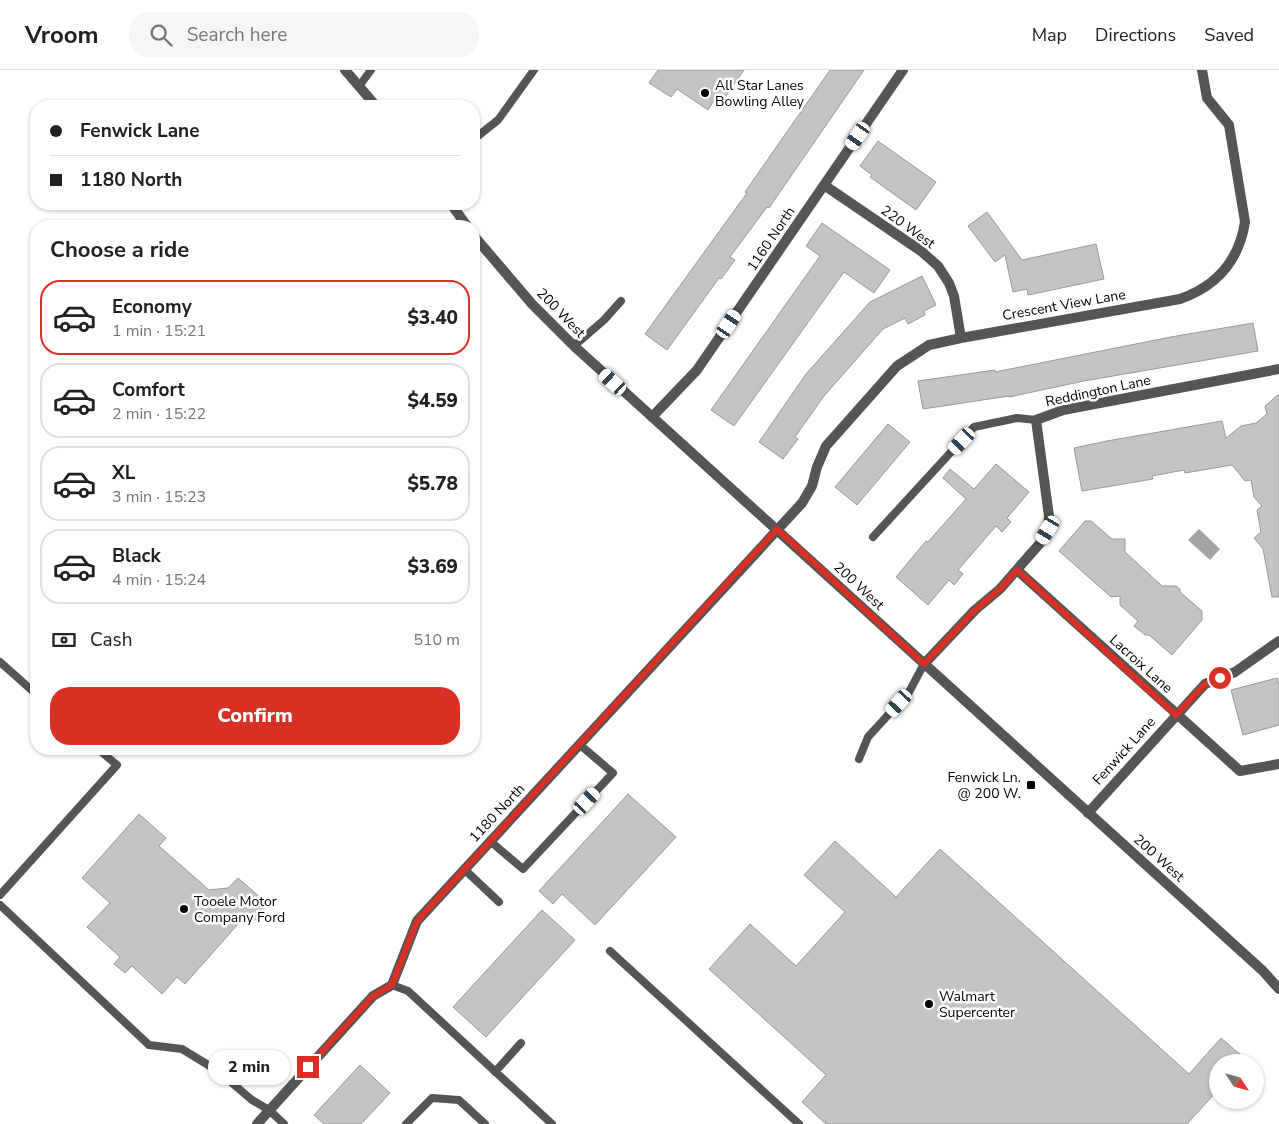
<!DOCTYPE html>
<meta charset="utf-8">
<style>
body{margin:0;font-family:"Nunito Sans",sans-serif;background:#f6f6f6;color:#202124;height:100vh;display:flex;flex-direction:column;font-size:19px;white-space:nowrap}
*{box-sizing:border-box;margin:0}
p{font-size:16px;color:#757577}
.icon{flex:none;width:28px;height:28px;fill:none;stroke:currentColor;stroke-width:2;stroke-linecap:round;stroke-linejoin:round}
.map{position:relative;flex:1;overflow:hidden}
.sheet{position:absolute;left:30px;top:150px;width:450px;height:535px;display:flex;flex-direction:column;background:#fff;border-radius:20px;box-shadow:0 1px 4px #0004}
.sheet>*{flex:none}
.hud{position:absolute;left:30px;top:30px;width:450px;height:110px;border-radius:20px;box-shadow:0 1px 4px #0004;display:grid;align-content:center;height:110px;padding:0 20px;background:#fff}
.needle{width:32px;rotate:126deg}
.controls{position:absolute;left:1209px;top:984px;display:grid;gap:10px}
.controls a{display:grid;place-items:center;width:55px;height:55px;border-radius:50%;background:#fff;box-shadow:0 1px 4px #0004;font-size:25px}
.end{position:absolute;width:22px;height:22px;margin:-11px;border:6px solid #d93025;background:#fff;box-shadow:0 0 0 2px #fff}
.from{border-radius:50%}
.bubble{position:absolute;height:35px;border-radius:18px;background:#fff;box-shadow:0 1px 4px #0004;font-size:16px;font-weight:800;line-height:35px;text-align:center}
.car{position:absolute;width:15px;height:30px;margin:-15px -8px;border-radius:6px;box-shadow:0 0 4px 1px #0007;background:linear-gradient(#fff 24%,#345 0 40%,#fff 0 76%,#345 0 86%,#fff 0)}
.hud b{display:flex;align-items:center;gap:18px;height:48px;font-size:19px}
.hud b+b{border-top:1px solid #e0e0e0}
.hud i{width:12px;height:12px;background:#202124}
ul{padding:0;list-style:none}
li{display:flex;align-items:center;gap:15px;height:75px;margin:0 10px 8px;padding:0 10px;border:2px solid #e0e0e0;border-radius:20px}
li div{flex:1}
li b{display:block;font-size:19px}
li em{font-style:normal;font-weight:800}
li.active{border-color:#d93025}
li>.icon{width:45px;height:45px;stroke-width:1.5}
h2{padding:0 20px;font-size:22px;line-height:60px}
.pay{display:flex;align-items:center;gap:12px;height:55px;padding:0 20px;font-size:19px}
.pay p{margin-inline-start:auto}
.primary-button{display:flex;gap:10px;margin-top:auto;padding:10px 20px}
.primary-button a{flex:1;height:58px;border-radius:20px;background:#d93025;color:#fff;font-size:20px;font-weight:800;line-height:58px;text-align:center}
header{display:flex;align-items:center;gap:30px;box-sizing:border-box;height:70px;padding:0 25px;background:#fff;border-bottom:1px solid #e0e0e0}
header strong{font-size:24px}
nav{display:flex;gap:28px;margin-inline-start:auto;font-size:18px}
.search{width:350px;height:45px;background:#f6f6f6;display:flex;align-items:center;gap:12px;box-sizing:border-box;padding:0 18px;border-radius:20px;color:#757577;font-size:19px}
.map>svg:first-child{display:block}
.water{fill:#a3a3a3}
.building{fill:#c4c4c4;stroke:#999}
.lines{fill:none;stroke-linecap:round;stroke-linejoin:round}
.service{stroke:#555;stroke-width:8}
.minor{stroke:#555;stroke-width:10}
.tertiary{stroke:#555;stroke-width:10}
.route{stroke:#d93025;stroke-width:6}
.poi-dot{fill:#000;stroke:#fff;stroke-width:2}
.labels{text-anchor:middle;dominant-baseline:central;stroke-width:5;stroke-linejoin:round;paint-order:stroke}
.poi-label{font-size:14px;fill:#000;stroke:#fff;text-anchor:start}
.street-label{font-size:14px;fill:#000;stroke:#fff}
</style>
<header>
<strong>Vroom</strong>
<div class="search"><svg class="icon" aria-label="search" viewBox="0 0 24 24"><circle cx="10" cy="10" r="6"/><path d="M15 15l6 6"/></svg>Search here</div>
<nav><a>Map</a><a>Directions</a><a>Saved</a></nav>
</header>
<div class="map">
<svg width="1279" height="1054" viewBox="0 0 1279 1054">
<rect width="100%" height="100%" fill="#fff"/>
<path class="water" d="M 1199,459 L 1220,479 L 1210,490 L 1188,470 Z"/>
<path class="building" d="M 658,0 L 744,0 L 721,33 L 715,29 L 708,40 L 677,19 L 671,27 L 649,13 Z
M 830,0 L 864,0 L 769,138 L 767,137 L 730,187 L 735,190 L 721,209 L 719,208 L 667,280 L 645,264 L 747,123 L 745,122 Z
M 878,71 L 936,112 L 916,140 L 870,107 L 872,105 L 860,96 Z
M 987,142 L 1022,190 L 1096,174 L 1104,209 L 1028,225 L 1027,219 L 1013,222 L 1005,185 L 995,192 L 968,156 Z
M 822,153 L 890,200 L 874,223 L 844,202 L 734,356 L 711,340 L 820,186 L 806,176 Z
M 922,206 L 936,235 L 924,241 L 925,245 L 908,254 L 905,248 L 883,259 L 824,326 L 795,367 L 798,369 L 783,389 L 759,372 L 806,304 L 870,232 Z
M 1253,253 L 1258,281 L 1084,311 L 1009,327 L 1009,326 L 923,339 L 918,311 L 995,300 L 995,302 L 1171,267 Z
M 1279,324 L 1279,527 L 1272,527 L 1263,479 L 1254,468 L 1261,462 L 1257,440 L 1262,436 L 1254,427 L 1251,410 L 1245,411 L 1232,395 L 1185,403 L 1184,400 L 1152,406 L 1153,409 L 1082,421 L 1074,378 L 1107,371 L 1222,351 L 1226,368 L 1241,356 L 1256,353 L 1267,344 L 1265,336 Z
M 888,354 L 910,372 L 857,435 L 835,417 Z
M 996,394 L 1029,422 L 1007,448 L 1011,452 L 1002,462 L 996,456 L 958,500 L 963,504 L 954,515 L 949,510 L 928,535 L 896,507 L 926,471 L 928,472 L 966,429 L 943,408 L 950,399 L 974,419 Z
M 1085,451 L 1091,451 L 1112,469 L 1125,469 L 1125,482 L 1162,516 L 1176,516 L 1180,519 L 1180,522 L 1202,541 L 1202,550 L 1172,585 L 1149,565 L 1145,565 L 1134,556 L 1138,551 L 1120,535 L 1120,526 L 1111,527 L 1059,481 Z
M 1277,608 L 1279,616 L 1279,655 L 1243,665 L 1231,620 Z
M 628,724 L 676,767 L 595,855 L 562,824 L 553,834 L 539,821 Z
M 139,744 L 166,768 L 159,776 L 209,820 L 228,818 L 238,808 L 268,834 L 255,850 L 247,844 L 185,914 L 177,907 L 162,924 L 132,896 L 125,903 L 114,894 L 120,887 L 87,857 L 110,833 L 82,808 Z
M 835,771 L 896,827 L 940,779 L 1189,1004 L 1221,968 L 1249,992 L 1218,992 L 1218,1020 L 1187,1054 L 826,1054 L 802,1032 L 826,1005 L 709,899 L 750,854 L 796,896 L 845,842 L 804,805 Z
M 542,840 L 575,870 L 486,967 L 453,937 Z
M 360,995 L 390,1023 L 361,1054 L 324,1054 L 314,1045 Z"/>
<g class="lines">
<path class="service" d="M 360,15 L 371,0
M 474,69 L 498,50 L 534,0
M 574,276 L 604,250 L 621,231
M 873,467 L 974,357 L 1017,348 L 1036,350
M 0,592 L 36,624
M 859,689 L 868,667 L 909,622 L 924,594
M 490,771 L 523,799 L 613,703 L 579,674
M 464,799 L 499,832
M 0,825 L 117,695 L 98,679
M 0,835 L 149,975 L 182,979 L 218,1001 L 252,1030 L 269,1040 L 284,1054
M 610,881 L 799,1054
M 392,915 L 408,921 L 552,1054
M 495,1002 L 521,973
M 406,1054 L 432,1028 L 459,1030 L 485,1054"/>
<path class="minor" d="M 824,115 L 921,181 L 938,196 L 949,213 L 954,226 L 961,268
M 652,347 L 697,300 L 903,0
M 1017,500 L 1240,701 L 1279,694
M 924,594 L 975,540 L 1000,519 L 1042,471 L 1048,460 L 1049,446 L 1036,350 L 1063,340 L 1279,299
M 1088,743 L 1205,614 L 1235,602 L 1279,571
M 257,1054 L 373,926 L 392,915 L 417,851 L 802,433 L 812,416 L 817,397 L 826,376 L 897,296 L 929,275 L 961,268 L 1180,229 C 1217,216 1239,190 1245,152 L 1229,55 L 1207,28 L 1202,0"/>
<path class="tertiary" d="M 345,0 L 376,36
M 451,134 L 467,156
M 474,166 L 532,234 L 574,276 L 1263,901 L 1279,919"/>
</g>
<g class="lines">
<path class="route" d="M 308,997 L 373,926 L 392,915 L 417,851 L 777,459 L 924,594 L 975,540 L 1000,519 L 1017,500 L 1176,645 L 1205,614 L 1220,608"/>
</g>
<g class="poi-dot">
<circle cx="705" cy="23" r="5"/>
<rect x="1026" y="710" width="10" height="10" rx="2.5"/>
<circle cx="184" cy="839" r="5"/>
<circle cx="929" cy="934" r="5"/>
</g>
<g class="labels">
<g class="poi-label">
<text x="715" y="15">All Star Lanes<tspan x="715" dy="16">Bowling Alley</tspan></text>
<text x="1021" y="707" text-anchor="end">Fenwick Ln.<tspan x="1021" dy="16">@ 200 W.</tspan></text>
<text x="194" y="831">Tooele Motor<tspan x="194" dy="16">Company Ford</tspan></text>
<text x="939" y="926">Walmart<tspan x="939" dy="16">Supercenter</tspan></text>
</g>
<g class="street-label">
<text transform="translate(908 157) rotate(36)">220 West</text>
<text transform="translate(771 169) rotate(-56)">1160 North</text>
<text transform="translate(1064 235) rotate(-10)">Crescent View Lane</text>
<text transform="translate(561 243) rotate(46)">200 West</text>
<text transform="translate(1098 321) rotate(-12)">Reddington Lane</text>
<text transform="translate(859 516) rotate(43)">200 West</text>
<text transform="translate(1141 594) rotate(42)">Lacroix Lane</text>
<text transform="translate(1124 681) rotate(-48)">Fenwick Lane</text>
<text transform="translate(497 743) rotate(-47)">1180 North</text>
<text transform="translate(1159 788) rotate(42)">200 West</text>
</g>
</g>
</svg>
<div class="controls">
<a><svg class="needle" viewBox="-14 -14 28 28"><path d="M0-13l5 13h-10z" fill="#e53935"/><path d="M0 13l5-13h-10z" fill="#757577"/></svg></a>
</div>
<i class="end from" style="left:1220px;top:608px"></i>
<i class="end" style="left:308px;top:997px"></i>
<div class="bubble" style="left:208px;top:980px;width:82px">2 min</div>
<i class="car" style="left:858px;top:66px;rotate:215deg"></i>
<i class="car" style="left:729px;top:254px;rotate:34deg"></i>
<i class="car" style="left:613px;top:312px;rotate:312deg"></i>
<i class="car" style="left:962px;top:371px;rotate:223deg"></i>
<i class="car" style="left:1048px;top:460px;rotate:211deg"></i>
<i class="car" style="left:899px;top:633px;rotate:222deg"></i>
<i class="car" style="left:587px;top:731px;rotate:43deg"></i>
<div class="hud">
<b><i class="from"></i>Fenwick Lane</b>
<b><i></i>1180 North</b>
</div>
<section class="sheet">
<h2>Choose a ride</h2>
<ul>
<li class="active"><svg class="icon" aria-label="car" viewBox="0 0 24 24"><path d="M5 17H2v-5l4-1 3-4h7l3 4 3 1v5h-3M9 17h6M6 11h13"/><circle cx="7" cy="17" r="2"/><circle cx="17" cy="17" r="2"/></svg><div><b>Economy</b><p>1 min · 15:21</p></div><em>$3.40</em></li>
<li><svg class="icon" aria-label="car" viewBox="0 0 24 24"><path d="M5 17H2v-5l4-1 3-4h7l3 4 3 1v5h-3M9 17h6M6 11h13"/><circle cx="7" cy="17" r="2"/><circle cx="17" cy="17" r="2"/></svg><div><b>Comfort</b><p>2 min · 15:22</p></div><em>$4.59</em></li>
<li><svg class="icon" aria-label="car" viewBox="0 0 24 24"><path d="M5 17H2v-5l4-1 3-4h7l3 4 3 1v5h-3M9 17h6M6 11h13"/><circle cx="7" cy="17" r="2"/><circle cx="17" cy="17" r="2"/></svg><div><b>XL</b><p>3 min · 15:23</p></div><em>$5.78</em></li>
<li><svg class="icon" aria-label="car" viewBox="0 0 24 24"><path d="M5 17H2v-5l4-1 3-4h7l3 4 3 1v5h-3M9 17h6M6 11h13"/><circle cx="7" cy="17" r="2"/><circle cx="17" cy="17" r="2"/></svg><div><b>Black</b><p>4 min · 15:24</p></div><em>$3.69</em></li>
</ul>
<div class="pay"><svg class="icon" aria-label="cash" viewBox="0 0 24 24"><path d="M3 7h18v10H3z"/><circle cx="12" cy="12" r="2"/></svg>Cash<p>510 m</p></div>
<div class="primary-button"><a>Confirm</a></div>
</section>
</div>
